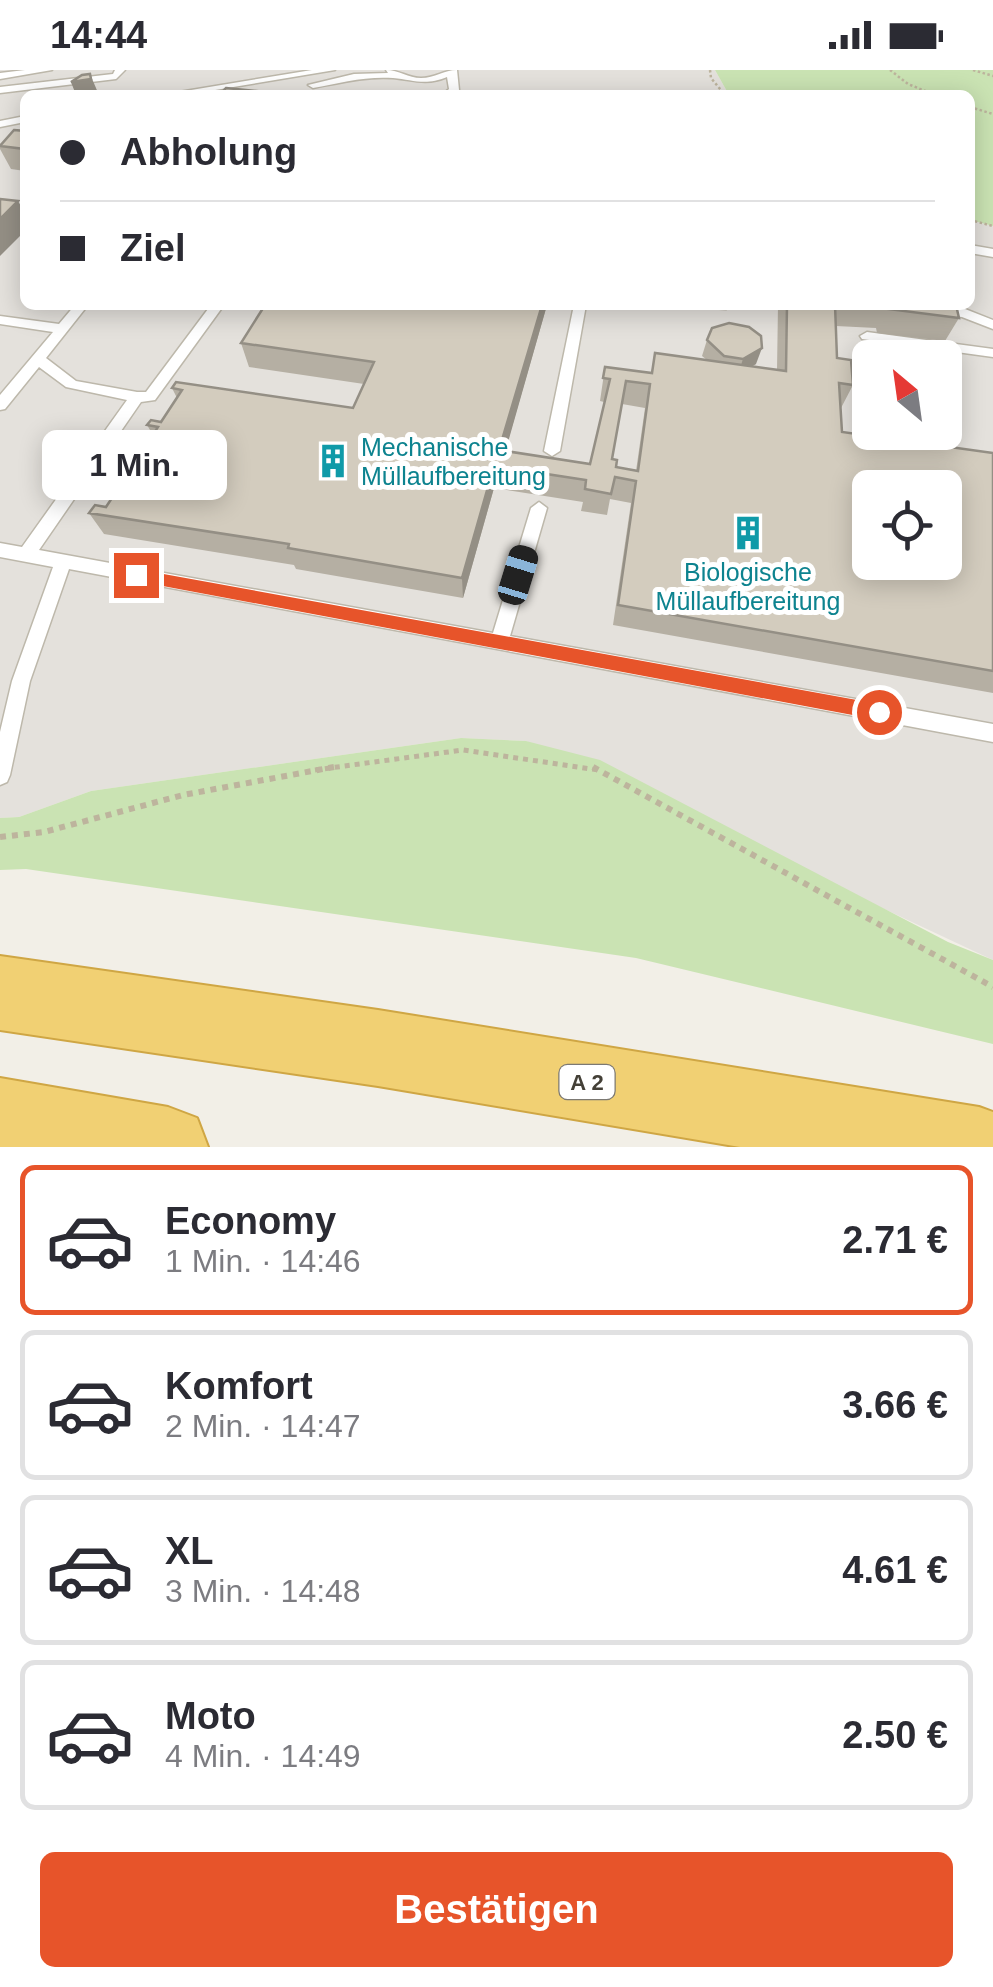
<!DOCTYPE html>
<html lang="de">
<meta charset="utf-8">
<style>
body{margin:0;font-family:Arial,sans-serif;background:#f7f7f7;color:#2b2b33;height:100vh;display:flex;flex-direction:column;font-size:38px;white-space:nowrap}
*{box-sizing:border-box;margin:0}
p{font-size:32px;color:#7c7c81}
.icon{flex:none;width:55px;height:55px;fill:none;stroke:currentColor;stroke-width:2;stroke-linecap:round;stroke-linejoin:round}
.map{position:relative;height:1077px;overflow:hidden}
.details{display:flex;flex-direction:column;background:#fff;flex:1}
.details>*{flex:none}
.hud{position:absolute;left:20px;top:20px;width:955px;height:220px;border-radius:15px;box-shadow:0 5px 25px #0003;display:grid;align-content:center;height:220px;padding:0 40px;background:#fff}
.needle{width:65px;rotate:331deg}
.tools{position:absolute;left:852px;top:270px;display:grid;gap:20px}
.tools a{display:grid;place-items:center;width:110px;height:110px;border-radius:15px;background:#fff;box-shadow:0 5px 25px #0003;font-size:50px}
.end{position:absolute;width:45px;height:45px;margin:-22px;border:12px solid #e7542a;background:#fff;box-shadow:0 0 0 5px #fff}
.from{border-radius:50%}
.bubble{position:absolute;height:70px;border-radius:15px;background:#fff;box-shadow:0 5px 25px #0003;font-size:32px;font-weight:700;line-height:70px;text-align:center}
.car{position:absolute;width:30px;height:60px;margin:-30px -15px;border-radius:12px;box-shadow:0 0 8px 2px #0007;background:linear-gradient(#222 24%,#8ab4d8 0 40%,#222 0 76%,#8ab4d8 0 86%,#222 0)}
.hud b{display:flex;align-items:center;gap:35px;height:95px;font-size:38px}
.hud b+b{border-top:2px solid #e1e1e2}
.hud i{width:25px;height:25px;background:#2b2b33}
ul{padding:18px 0 0;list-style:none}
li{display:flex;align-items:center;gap:30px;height:150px;margin:0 20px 15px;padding:0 20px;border:5px solid #e1e1e2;border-radius:15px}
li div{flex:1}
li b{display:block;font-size:38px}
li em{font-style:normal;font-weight:700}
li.on{border-color:#e7542a}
li>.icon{width:90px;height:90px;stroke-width:1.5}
.primary-button{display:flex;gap:20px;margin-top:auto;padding:20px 40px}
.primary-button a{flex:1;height:115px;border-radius:15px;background:#e7542a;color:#fff;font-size:40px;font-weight:700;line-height:115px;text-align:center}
.status{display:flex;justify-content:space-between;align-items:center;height:70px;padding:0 50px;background:#fff;direction:ltr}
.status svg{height:28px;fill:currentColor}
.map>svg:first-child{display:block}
.industrial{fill:#e4e1dc;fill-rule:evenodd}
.green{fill:#cae3b3}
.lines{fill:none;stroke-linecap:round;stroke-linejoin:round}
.service-casing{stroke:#bdb8ab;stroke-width:3}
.motorway-casing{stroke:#cfa644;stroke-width:4}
.path-far2{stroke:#bdb49d;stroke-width:2.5;stroke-dasharray:2.5 2.5;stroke-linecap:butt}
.path-far1{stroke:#bdb49d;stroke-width:5;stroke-dasharray:5 5;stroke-linecap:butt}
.path{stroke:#bdb49d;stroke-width:6;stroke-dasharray:6 6;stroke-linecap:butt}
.service{fill:#fff;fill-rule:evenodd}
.motorway{fill:#f1d073;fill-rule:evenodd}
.wall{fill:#b5afa3;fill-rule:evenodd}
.shaded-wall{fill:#948f85}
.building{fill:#d3ccbe;stroke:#948f85;stroke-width:2.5;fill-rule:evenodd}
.route{fill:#e7542a}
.labels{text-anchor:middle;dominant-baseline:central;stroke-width:10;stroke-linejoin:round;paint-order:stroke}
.shield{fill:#fff;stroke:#7c7973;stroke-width:2.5}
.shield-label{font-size:22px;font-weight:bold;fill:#444037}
.culture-label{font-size:25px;fill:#0d838f;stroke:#fff;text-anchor:start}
</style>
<div class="status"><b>14:44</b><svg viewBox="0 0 49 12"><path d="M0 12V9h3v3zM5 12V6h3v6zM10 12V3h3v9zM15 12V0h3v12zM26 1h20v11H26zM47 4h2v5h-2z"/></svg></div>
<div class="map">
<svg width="993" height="1077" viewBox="0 0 993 1077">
<rect width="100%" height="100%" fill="#f2efe7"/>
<path class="industrial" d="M 0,0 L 715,0 L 729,25 L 25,25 L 25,235 L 970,235 L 970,150 L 993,156 L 993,890 L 526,671 L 461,668 L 91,721 L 19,747 L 0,748 ZM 870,288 L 945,288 L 945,362 L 870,362 ZM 870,418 L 945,418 L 945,492 L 870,492 Z"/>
<path class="green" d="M 715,0 L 993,0 L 993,156 L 970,150 L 970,25 L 729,25 Z
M 461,668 L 526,671 L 600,690 L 948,872 L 993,890 L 993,974 L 636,888 L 26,799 L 0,800 L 0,748 L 19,747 L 91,721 Z"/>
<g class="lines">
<g class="service-casing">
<path id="service" d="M 25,0 L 52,0 L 0,9 L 0,3 Z
M 115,0 L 125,0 L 116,9 L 0,23 L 0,17 L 113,4 Z
M 312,0 L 335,0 L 185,25 L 161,25 Z
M 386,0 C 399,0 408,8 421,8 C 435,8 444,0 457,0 L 459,20 L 453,25 L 442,25 L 449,19 L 447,7 C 426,16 413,10 393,8 C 366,6 339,13 313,18 L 308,15 L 354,4 L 388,3 Z
M 25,46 L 25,52 L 0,57 L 0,51 Z
M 970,175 L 993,179 L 993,187 L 970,183 Z
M 75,235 L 88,235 L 46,288 L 76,311 L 137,322 L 146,322 L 211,235 L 224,235 L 155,330 L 141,332 L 39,480 L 493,563 L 531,438 L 539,432 L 547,438 L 510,566 L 993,654 L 993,672 L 69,499 L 30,611 L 10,705 L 7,712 L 0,715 L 0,662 L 12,611 L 53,497 L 0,487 L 0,473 L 22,477 L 127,330 L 66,317 L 39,297 L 5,339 L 0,340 L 0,325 L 53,262 L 0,254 L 0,246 L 59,254 Z
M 574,235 L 586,235 L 560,381 L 552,386 L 544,381 Z
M 711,235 L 732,235 L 726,239 L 712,238 Z
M 895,235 L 965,239 L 993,250 L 993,259 L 962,247 L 901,239 Z
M 867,262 L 993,279 L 993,287 L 862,269 L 860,266 Z"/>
</g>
<g class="motorway-casing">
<path id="motorway" d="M 0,886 L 378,940 L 979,1037 L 993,1042 L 993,1077 L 740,1077 L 378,1016 L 0,960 Z
M 0,1008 L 168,1037 L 197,1048 L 208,1077 L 0,1077 Z"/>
</g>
<path class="path-far2" d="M 710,0 L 711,8 L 725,25
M 890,0 L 908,14 L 935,25
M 973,0 L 993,6
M 970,37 L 993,44
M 970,150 L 993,156"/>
<path class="path-far1" d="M 315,700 L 463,680 L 598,700"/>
<path class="path" d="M 593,697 L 993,917
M 0,767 L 44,762 L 183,725 L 334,697"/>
<use href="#service" class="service"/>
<use href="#motorway" class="motorway"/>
</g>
<path class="wall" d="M 25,61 L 25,101 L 11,99 L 0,79 L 0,74 Z
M 547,235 L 505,381 L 590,394 L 604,332 L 600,331 L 605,297 L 651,303 L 655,283 L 707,290 L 702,286 L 707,270 L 756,294 L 752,296 L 777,300 L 778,235 L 956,235 L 959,248 L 945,271 L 877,263 L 876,258 L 836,256 L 837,288 L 853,315 L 841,338 L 842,362 L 993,383 L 993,623 L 613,555 L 631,433 L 610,429 L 607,445 L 581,441 L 583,432 L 494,418 L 463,528 L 296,499 L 294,495 L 104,464 L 89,443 L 106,437 L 126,406 L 120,397 L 135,393 L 153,365 L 147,355 L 161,352 L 177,328 L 172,318 L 353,338 L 364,314 L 249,297 L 241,273 ZM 622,334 L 645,338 L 636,401 L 616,397 L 612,389 Z"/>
<path class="shaded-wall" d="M 90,4 L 99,25 L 76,25 L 71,12 Z
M 18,131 L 25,143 L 25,161 L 0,186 L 0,149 Z
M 542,235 L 547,235 L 501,397 L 499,380 Z
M 762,278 L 756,294 L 738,304 L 743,289 Z
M 494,396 L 494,418 L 463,528 L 462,508 Z"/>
<path class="building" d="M 90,4 L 91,9 L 71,12 L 82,5 Z
M 226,18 L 266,22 L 263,25 L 219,25 Z
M 14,60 L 25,61 L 25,79 L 0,76 Z
M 0,129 L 18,131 L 0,149 Z
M 265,235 L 542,235 L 499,380 L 590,394 L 610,309 L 603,308 L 605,297 L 652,303 L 655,283 L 786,301 L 787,235 L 835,235 L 837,288 L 851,290 L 853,315 L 839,313 L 842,362 L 993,383 L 993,601 L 618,535 L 636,411 L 615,407 L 611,424 L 585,419 L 586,410 L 494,396 L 462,508 L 288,478 L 289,474 L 89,443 L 95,435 L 106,437 L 131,399 L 120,397 L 124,391 L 135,393 L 158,357 L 147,355 L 151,350 L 161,352 L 182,320 L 172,318 L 176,312 L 353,338 L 374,292 L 241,273 ZM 626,311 L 650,314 L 638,401 L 616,397 L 617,390 L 612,389 ZM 870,418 L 945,418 L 945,492 L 870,492 Z
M 888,235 L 956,235 L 959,248 L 888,239 Z
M 729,253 L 749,257 L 761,266 L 762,278 L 743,289 L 724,286 L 707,270 L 712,258 Z"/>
<path class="route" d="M 136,499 L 879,634 L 888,642 L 879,650 L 136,511 L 128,505 Z"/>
<defs>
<g id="building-bare" transform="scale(2.7)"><path d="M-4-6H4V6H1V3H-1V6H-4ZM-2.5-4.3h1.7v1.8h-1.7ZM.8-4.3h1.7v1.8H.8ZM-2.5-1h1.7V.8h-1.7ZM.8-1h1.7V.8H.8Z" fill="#0f9aa8" stroke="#fff" stroke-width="2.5" paint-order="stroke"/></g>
</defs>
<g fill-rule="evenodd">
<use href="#building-bare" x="333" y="391"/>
<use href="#building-bare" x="748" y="463"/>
</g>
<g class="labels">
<rect class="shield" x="559.5" y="995" width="55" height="34" rx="8"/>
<g class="shield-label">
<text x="587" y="1012">A 2</text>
</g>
<g class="culture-label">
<text x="361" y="377">Mechanische<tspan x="361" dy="29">Müllaufbereitung</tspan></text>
<text x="748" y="502" text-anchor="middle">Biologische<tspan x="748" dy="29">Müllaufbereitung</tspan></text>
</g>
</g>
</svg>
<div class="tools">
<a><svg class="needle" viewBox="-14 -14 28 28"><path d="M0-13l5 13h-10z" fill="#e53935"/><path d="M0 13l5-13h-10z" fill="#7c7c81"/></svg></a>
<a><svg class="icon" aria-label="locate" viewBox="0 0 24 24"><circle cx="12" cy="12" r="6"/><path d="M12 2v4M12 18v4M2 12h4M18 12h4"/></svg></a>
</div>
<i class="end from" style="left:879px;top:642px"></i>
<i class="end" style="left:136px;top:505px"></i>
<div class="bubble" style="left:42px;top:360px;width:185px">1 Min.</div>
<i class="car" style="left:518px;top:505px;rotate:17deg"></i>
<div class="hud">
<b><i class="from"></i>Abholung</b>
<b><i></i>Ziel</b>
</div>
</div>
<section class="details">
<ul>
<li class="on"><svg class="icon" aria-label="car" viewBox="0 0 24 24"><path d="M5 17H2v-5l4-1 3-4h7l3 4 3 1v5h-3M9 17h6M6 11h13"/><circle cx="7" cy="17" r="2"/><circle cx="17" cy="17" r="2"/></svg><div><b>Economy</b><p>1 Min. · 14:46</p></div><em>2.71 €</em></li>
<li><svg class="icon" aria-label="car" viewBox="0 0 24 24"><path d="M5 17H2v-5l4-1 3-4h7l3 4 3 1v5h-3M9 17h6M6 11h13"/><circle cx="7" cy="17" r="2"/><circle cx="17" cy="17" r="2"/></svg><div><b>Komfort</b><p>2 Min. · 14:47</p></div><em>3.66 €</em></li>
<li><svg class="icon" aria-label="car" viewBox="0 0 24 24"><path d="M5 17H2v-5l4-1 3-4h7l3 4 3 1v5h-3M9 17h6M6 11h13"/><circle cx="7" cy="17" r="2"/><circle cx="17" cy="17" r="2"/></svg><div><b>XL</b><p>3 Min. · 14:48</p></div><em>4.61 €</em></li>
<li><svg class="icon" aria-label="car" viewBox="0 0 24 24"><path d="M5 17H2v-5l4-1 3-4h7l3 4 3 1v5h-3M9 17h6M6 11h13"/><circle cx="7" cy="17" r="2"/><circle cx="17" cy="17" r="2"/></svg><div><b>Moto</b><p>4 Min. · 14:49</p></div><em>2.50 €</em></li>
</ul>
<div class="primary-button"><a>Bestätigen</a></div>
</section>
